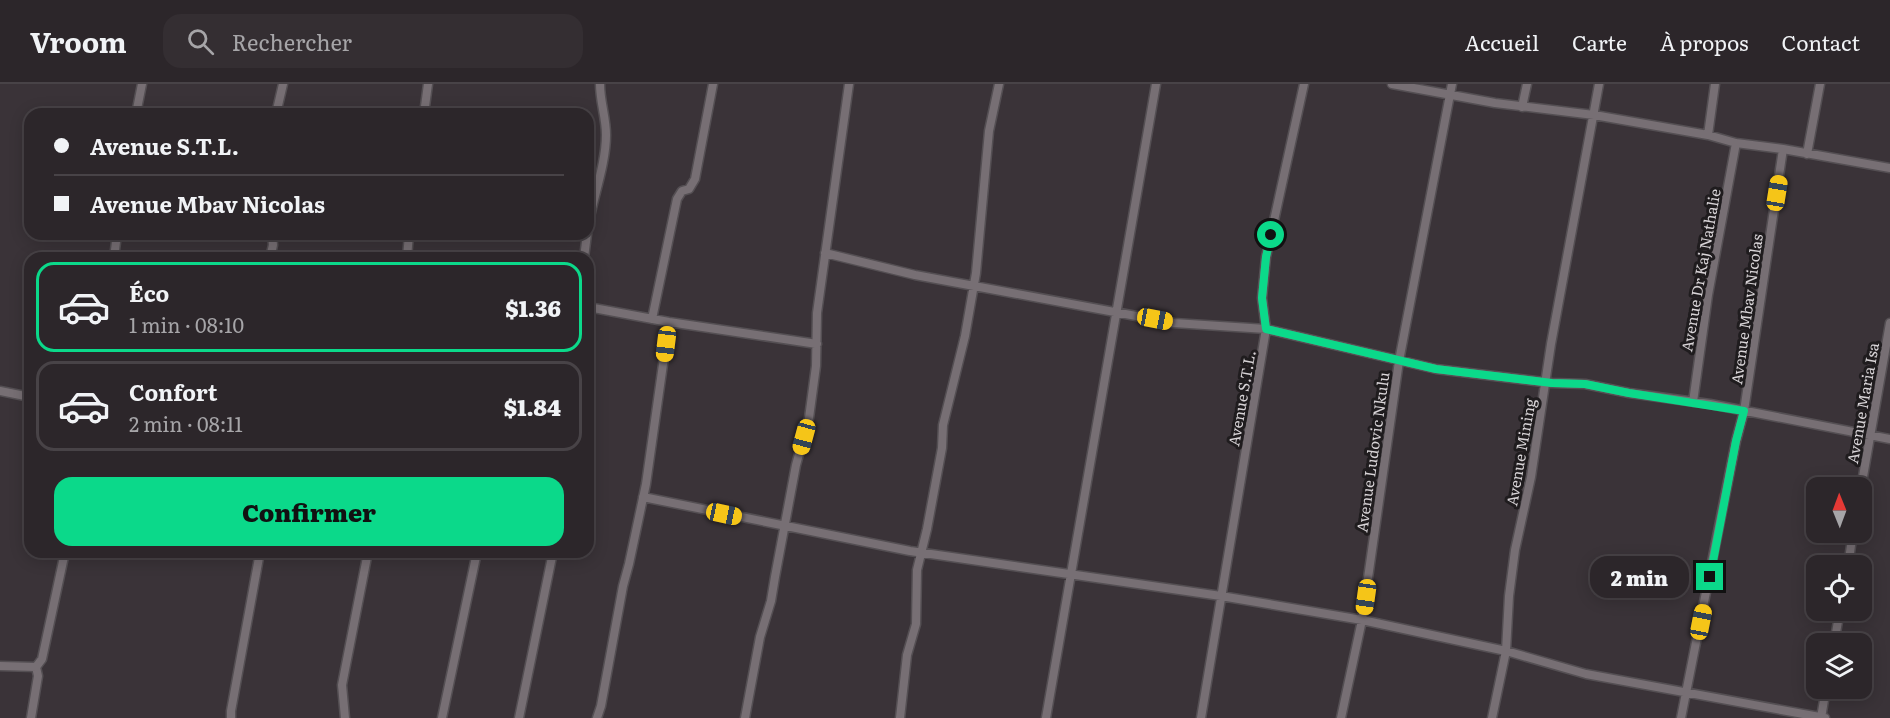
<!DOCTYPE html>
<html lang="fr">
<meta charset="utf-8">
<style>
body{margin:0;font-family:Literata,serif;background:#342e32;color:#f1f3f6;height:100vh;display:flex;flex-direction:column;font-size:22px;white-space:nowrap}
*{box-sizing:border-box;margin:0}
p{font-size:20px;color:#a6a5a8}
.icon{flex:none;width:33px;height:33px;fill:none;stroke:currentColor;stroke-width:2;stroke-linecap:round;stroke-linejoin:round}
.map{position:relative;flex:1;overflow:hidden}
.panel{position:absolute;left:24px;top:168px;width:570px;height:306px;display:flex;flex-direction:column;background:#2c262a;border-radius:18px;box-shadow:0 3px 15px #0003,0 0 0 2px #484347}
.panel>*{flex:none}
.banner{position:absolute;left:24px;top:24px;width:570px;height:132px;border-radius:18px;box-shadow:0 3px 15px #0003,0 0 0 2px #484347;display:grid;align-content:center;height:132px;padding:0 30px;background:#2c262a}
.needle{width:39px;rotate:359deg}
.buttons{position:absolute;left:1806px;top:393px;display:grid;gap:12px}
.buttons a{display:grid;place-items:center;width:66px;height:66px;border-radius:12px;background:#2c262a;box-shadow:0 3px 15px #0003,0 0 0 2px #484347;font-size:30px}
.end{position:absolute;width:27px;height:27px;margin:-14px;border:8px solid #0bd98a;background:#111;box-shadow:0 0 0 3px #111}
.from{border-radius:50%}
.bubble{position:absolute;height:42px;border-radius:18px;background:#2c262a;box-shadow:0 3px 15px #0003,0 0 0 2px #484347;font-size:20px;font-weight:800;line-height:42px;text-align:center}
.car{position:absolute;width:18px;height:36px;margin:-18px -9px;border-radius:8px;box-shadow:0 0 4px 2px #0007;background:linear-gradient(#f5c518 24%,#345 0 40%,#f5c518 0 76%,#345 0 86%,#f5c518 0)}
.banner b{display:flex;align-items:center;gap:21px;height:57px;font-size:22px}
.banner b+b{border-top:2px solid #484347}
.banner i{width:15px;height:15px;background:#f1f3f6}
ul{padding:10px 0 0;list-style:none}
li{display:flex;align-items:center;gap:18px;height:90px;margin:0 12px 9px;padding:0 18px;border:3px solid #484347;border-radius:18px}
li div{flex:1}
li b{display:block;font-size:22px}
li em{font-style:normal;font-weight:800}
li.current{border-color:#0bd98a}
li>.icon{width:54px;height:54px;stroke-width:1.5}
.action{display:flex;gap:12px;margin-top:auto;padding:12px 30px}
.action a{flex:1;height:69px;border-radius:18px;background:#0bd98a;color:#111;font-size:24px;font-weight:800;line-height:69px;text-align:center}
header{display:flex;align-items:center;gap:36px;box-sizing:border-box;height:84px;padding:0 30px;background:#2c262a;border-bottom:2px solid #484347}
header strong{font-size:28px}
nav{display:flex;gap:33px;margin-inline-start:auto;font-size:21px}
.search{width:420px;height:54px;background:#342e32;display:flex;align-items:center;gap:15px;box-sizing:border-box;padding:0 21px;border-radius:18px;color:#a6a5a8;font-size:22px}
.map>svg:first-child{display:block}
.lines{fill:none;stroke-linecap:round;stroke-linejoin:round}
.street-casing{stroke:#544f53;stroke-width:11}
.street{stroke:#776f74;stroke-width:8}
.route{stroke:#0bd98a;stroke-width:8}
.labels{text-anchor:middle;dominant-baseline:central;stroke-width:6;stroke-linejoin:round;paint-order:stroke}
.street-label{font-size:15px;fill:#d8d4d7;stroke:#1f1c1e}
</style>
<header>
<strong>Vroom</strong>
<div class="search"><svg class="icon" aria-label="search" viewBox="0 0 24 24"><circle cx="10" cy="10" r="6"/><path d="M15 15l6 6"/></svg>Rechercher</div>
<nav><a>Accueil</a><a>Carte</a><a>À propos</a><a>Contact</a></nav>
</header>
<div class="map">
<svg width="1890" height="634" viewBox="0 0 1890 634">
<rect width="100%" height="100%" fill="#3a3338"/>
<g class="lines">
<g class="street-casing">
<path id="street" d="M 1392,0 L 1495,19 L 1594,31 L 1708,51 L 1736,59 L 1783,65 L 1890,84
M 1522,23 L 1527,0
M 136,30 L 142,0
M 276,30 L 283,0
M 424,30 L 428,0
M 1708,51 L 1715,0
M 1807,70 L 1820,0
M 588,143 C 593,113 606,80 606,51 C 606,33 600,18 600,0
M 825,169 L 915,191 L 1174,239 L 1266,245 L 1436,285 L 1552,299 L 1585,300 L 1629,309 L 1710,320 L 1890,355
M 114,174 L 117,150
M 270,174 L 273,161 L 272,150
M 407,174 L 409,150
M 584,174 L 587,150
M 588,223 L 669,238 L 817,260
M 652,235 L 677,115 L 682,107 L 689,105 L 695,95 L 713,0
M 0,307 L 30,313
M 1693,318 L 1708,211 L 1736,59
M 1861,404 L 1890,239
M 643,413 L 910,467 L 1221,512 L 1362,536 L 1506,567 L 1586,590 L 1825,634
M 1848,482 L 1853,448
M 1834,560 L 1840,526
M 0,582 L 36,583
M 31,634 L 38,592 L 36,583 L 42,575 L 65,468
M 231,634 L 231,627 L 260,468
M 345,634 L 342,601 L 368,468
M 442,634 L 477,468
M 519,634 L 553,468
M 597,634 L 601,622 L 623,502 L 629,480 L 646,400 L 669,238
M 745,634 L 760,553 L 771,517 L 775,493 L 796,381 L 809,334 L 816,282 L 817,229 L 849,0
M 900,634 L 907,571 L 916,540 L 917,486 L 927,445 L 942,364 L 943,341 L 965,252 L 976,189 L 989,47 L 999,0
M 1046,634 L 1156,0
M 1201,634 L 1266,245 L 1262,214 L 1266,173 L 1304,0
M 1341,634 L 1362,536 L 1399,277 L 1452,0
M 1492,634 L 1506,567 L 1509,512 L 1515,466 L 1531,393 L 1551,260 L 1599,0
M 1681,634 L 1736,357 L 1744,327 L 1783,65
M 1821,634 L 1826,604"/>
</g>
<use href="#street" class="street"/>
</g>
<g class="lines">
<path class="route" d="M 1271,151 L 1266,173 L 1262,214 L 1266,245 L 1436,285 L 1552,299 L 1585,300 L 1629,309 L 1744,327 L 1736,357 L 1710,493"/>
</g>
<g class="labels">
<g class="street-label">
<text transform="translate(1700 186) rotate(-80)">Avenue Dr Kaj Nathalie</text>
<text transform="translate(1746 225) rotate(-82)">Avenue Mbav Nicolas</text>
<text transform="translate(1241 314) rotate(-80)">Avenue S.T.L.</text>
<text transform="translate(1862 319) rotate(-80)">Avenue Maria Isa</text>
<text transform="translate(1372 368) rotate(-82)">Avenue Ludovic Nkulu</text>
<text transform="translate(1520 368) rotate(-80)">Avenue Mining</text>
</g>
</g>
</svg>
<div class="buttons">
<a><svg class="needle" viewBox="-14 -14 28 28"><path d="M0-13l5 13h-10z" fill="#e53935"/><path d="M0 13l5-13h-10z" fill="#a6a5a8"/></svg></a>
<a><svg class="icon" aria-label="locate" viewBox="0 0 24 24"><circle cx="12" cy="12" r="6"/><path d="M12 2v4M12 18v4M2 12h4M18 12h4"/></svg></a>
<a><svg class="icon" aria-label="layers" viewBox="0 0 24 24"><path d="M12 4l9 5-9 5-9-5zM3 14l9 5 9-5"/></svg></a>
</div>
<i class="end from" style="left:1271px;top:151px"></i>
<i class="end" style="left:1710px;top:493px"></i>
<div class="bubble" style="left:1590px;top:472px;width:99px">2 min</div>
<i class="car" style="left:1777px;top:109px;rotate:9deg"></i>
<i class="car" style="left:1155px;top:235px;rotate:101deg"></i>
<i class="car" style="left:666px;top:260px;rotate:187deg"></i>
<i class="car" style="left:804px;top:353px;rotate:195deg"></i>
<i class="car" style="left:724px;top:430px;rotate:102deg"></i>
<i class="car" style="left:1366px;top:513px;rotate:188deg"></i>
<i class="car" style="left:1701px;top:538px;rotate:11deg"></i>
<div class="banner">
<b><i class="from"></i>Avenue S.T.L.</b>
<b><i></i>Avenue Mbav Nicolas</b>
</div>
<section class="panel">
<ul>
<li class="current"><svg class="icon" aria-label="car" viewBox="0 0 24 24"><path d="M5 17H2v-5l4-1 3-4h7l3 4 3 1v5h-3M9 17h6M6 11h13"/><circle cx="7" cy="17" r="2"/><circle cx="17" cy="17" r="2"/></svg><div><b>Éco</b><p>1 min · 08:10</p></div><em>$1.36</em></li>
<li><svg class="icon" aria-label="car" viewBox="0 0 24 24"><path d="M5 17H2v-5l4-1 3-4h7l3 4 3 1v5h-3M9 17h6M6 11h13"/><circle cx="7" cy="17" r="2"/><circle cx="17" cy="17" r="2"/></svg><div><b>Confort</b><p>2 min · 08:11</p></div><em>$1.84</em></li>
</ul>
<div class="action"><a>Confirmer</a></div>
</section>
</div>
